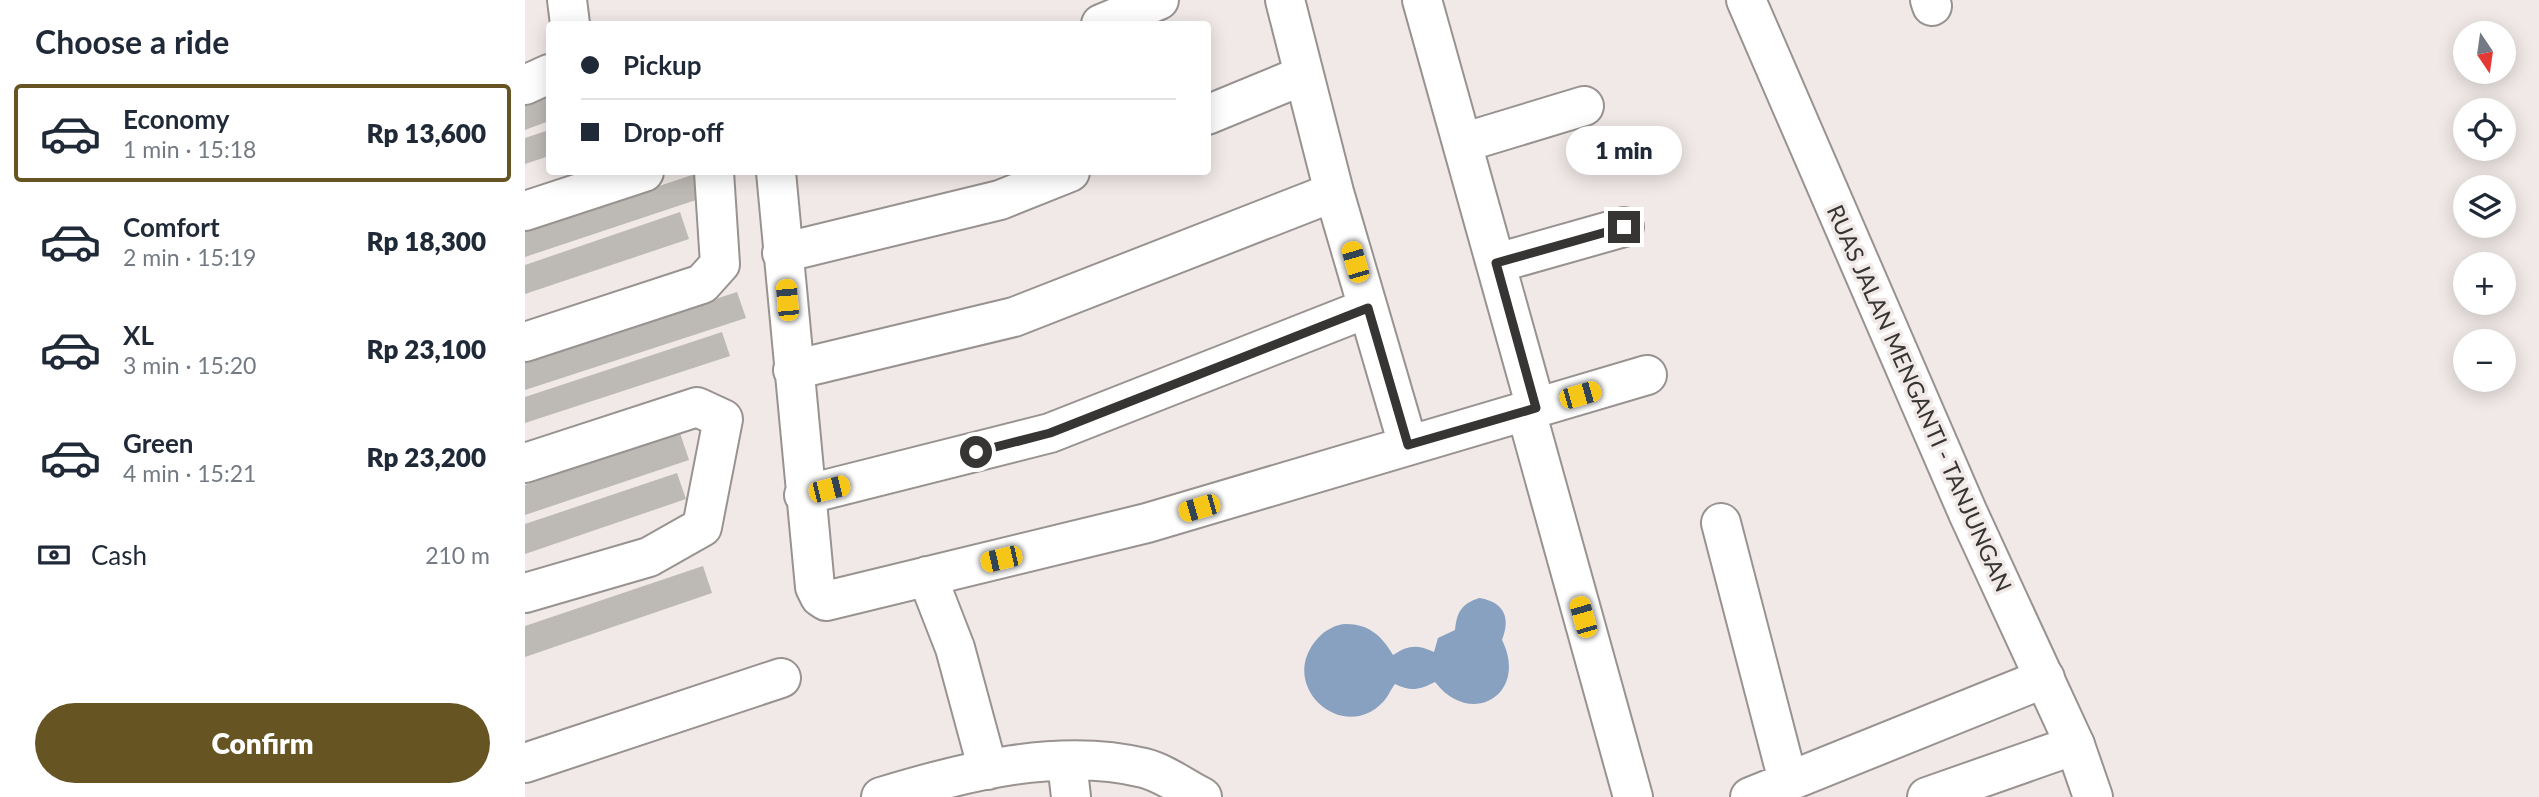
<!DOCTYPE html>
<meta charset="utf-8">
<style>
body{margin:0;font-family:Lato,sans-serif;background:#f2f2f3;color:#1f2937;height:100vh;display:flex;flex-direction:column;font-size:26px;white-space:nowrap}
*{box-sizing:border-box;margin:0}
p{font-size:23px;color:#747a83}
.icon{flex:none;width:38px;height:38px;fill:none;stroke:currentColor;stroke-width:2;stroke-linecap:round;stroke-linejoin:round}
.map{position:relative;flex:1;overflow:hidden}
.panel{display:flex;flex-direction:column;background:#fff;width:525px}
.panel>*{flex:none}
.hud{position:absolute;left:21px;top:21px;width:665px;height:154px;border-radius:7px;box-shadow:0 4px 18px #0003;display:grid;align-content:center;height:154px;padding:0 35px;background:#fff}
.needle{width:46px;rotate:167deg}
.controls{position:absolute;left:1928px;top:21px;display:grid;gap:14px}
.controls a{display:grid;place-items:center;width:63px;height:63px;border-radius:50%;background:#fff;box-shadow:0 4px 18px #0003;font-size:35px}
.end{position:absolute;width:32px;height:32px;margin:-16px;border:9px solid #373534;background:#fff;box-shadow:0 0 0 4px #fff}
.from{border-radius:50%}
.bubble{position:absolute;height:49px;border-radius:24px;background:#fff;box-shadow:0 4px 18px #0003;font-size:23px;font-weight:800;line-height:49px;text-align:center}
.car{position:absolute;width:21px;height:42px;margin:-21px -10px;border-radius:9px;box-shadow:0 0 5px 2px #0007;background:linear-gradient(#f5c518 24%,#345 0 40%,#f5c518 0 76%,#345 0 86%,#f5c518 0)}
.hud b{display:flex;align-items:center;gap:24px;height:66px;font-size:26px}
.hud b+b{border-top:2px solid #e0e1e3}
.hud i{width:18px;height:18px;background:#1f2937}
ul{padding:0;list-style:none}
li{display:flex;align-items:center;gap:21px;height:98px;margin:0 14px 10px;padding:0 21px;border:4px solid transparent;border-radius:7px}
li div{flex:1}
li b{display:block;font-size:26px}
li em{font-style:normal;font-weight:800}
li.selected{border-color:#665523}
li>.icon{width:63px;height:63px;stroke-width:1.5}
h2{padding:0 35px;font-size:32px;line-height:84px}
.pay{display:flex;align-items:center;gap:18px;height:77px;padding:0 35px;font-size:26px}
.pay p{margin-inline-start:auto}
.button{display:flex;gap:14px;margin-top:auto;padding:14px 35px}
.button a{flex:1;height:80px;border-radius:42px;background:#665523;color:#fff;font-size:28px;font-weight:800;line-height:80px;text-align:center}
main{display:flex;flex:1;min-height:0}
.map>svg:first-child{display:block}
.water{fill:#89a1c1}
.building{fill:#bdb9b4}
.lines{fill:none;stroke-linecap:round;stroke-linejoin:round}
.minor-casing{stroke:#989290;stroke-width:42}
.major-casing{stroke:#989290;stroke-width:42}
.minor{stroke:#fff;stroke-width:38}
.major{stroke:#fff;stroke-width:38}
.route{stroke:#373534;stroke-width:9}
.labels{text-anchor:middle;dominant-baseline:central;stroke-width:7;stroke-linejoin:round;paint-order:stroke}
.street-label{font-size:23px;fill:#373534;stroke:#f0e9e7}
</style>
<main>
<section class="panel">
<h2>Choose a ride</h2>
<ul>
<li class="selected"><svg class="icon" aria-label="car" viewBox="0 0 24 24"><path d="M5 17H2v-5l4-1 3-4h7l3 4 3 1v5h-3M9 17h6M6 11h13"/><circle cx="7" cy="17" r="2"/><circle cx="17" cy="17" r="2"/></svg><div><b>Economy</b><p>1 min · 15:18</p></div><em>Rp 13,600</em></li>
<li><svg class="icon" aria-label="car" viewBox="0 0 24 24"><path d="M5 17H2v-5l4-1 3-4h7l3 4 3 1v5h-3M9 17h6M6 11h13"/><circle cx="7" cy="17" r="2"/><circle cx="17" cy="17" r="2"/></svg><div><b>Comfort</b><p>2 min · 15:19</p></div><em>Rp 18,300</em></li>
<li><svg class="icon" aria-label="car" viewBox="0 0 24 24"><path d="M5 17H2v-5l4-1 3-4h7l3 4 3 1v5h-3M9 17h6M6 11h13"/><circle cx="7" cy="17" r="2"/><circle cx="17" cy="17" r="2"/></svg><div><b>XL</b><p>3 min · 15:20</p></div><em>Rp 23,100</em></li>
<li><svg class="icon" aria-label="car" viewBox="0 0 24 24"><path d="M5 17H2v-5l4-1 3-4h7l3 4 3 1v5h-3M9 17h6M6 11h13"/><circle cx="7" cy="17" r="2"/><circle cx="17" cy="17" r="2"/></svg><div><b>Green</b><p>4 min · 15:21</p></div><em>Rp 23,200</em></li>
</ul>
<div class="pay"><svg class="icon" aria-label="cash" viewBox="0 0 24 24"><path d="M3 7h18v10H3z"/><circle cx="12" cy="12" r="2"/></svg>Cash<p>210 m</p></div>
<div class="button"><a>Confirm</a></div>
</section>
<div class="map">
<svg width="2014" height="797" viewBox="0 0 2014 797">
<rect width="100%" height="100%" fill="#f0e9e7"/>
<path class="water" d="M 954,598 C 979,602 986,617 977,640 C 1004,694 946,729 910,682 C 894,690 886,692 870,684 C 866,689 863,697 858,702 C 818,745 750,685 793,638 C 799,631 811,624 821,624 C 844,624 857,636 868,655 C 883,645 892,644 909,652 L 913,638 L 930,630 C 932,611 937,604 954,598 Z"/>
<path class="building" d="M 24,97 L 24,121 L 0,130 L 0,106 Z
M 24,130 L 24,156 L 0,164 L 0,138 Z
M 170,174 L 177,198 L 0,257 L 0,231 Z
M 155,212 L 164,239 L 0,294 L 0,265 Z
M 212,292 L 221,318 L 0,390 L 0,361 Z
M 197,332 L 205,356 L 0,423 L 0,397 Z
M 155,433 L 164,460 L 0,515 L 0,485 Z
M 152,473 L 161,499 L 0,554 L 0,524 Z
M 178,566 L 187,593 L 0,657 L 0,626 Z"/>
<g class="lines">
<g class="minor-casing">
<path id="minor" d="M 42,0 L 45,24
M 760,0 L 809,192 L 883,445
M 897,0 L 1011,408
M 1405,0 L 1407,6
M 576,24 L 634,0
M 0,85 L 24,74
M 682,115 L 779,75
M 937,143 L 1059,106
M 251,172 L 290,587 L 295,597 L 301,601 L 622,523 L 1122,375
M 0,211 L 119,172
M 257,253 L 475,200 L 545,172
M 972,263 L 1099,227
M 0,342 L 177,284 L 195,264 L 189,172
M 268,370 L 489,317 L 809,192
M 1001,411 L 1108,797
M 0,463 L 172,407 L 198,419 L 177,527 L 124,557 L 0,593
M 279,495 L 525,433 L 843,308
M 1196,523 L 1263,781
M 402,576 L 430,648 L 463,770
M 542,762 L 546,797
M 0,763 L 256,678
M 356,797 C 438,772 534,747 619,768 C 639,773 659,788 677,797
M 1225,797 L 1520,678
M 1402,797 L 1550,745"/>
</g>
<g class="major-casing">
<path id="major" d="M 1221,0 L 1443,513 L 1550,745 L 1568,797"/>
</g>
<use href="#minor" class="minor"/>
<use href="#major" class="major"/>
</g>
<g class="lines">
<path class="route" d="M 451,452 L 525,433 L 843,308 L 883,445 L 1011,408 L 971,263 L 1099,227"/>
</g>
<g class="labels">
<g class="street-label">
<text transform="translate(1395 398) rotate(66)">RUAS JALAN MENGANTI - TANJUNGAN</text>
</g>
</g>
</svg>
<div class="controls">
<a><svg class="needle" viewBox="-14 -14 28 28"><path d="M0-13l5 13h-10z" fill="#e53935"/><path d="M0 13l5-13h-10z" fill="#747a83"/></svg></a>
<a><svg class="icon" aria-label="locate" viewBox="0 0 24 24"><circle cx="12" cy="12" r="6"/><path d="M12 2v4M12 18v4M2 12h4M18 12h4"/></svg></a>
<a><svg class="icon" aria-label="layers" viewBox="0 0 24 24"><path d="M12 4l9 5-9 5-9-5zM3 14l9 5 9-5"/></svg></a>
<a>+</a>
<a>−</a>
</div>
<i class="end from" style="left:451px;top:452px"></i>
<i class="end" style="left:1099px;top:227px"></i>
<div class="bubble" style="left:1041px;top:126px;width:116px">1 min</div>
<i class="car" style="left:830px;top:262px;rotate:344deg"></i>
<i class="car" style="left:262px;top:300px;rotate:355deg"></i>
<i class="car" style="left:1055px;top:395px;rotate:74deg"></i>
<i class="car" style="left:304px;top:489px;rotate:76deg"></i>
<i class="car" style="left:674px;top:508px;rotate:254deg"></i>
<i class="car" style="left:476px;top:559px;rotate:257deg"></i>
<i class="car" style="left:1058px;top:617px;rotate:344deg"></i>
<div class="hud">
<b><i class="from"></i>Pickup</b>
<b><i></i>Drop-off</b>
</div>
</div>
</main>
